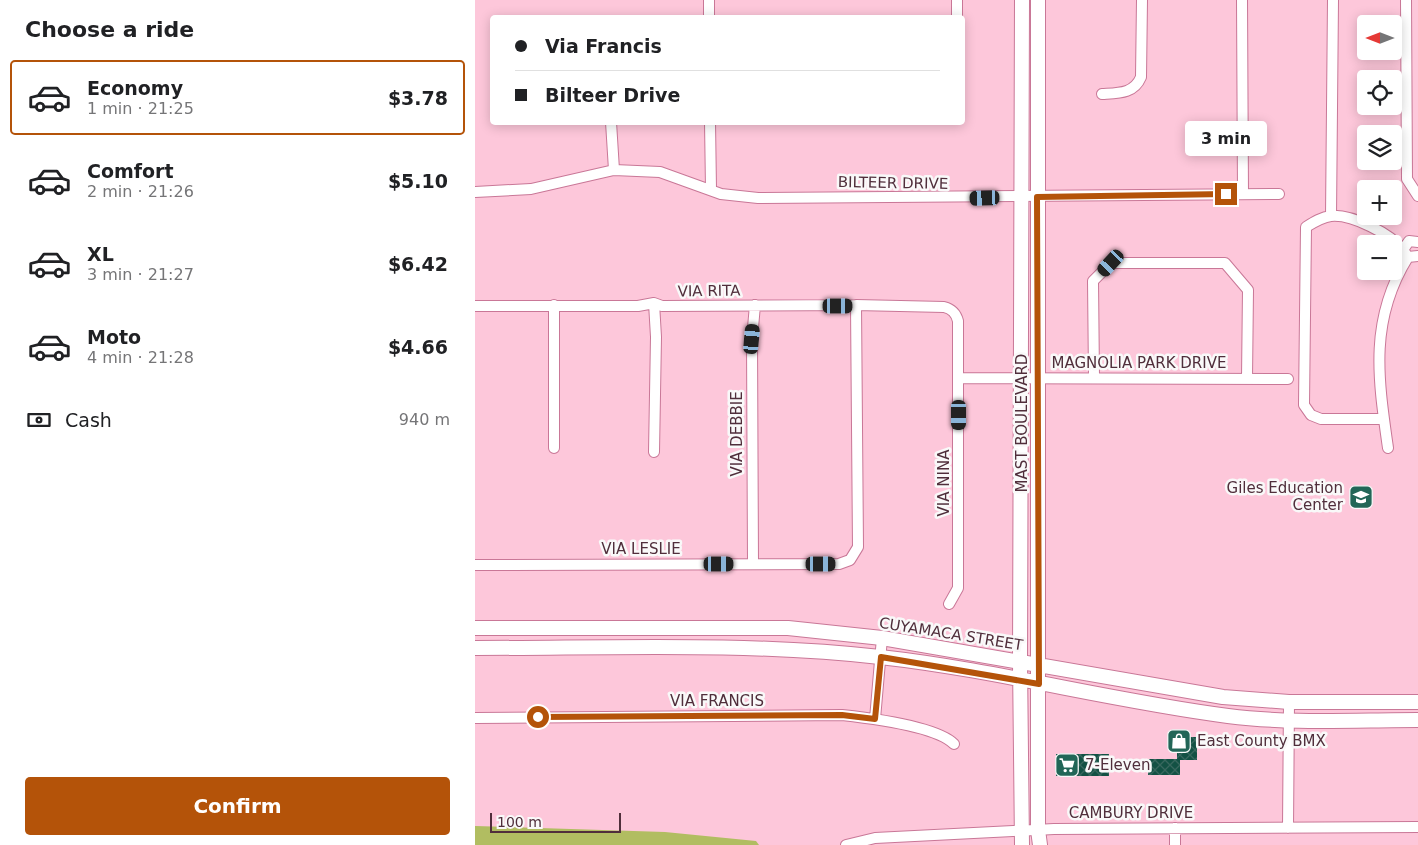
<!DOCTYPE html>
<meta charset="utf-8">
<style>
body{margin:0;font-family:"DejaVu Sans",sans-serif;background:#f2f2f2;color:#202124;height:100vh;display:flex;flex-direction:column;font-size:19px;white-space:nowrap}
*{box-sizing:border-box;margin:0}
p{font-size:16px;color:#757577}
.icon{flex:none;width:28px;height:28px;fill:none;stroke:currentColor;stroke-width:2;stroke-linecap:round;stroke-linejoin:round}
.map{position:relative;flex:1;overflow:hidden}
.side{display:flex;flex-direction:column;background:#fff;width:475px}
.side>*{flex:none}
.hud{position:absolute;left:15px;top:15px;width:475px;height:110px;border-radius:5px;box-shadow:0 2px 12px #0003;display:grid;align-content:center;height:110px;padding:0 25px;background:#fff}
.needle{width:32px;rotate:270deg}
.fabs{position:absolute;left:882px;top:15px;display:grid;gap:10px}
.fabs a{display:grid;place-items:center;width:45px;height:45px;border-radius:5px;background:#fff;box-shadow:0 2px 12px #0003;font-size:25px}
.scale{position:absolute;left:15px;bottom:12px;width:131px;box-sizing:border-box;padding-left:5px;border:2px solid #502e3b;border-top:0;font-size:14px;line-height:18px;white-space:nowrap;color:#502e3b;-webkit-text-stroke:4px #f9f9f9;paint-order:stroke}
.end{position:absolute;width:22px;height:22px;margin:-11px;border:6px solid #b45309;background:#fff;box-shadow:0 0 0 2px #fff}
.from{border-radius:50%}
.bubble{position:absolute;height:35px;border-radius:5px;background:#fff;box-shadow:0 2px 12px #0003;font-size:16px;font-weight:700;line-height:35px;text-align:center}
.car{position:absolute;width:15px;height:30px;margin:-15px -8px;border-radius:6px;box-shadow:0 0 4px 1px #0007;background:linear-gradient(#222 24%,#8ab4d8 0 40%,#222 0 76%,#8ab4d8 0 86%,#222 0)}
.hud b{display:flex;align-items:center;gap:18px;height:48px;font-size:19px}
.hud b+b{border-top:1px solid #e0e0e0}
.hud i{width:12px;height:12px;background:#202124}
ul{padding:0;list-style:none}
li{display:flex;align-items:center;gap:15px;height:75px;margin:0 10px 8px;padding:0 15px;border:2px solid transparent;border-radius:5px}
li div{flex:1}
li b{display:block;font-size:19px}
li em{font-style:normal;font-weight:700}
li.current{border-color:#b45309}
li>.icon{width:45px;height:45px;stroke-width:1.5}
h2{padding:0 25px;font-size:22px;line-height:60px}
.pay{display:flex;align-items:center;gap:12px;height:55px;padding:0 25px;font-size:19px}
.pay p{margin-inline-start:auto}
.cta{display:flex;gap:10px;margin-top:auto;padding:10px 25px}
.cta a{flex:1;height:58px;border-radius:5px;background:#b45309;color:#fff;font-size:20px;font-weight:700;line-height:58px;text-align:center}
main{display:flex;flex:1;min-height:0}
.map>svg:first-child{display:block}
.green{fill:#b1bd61}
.building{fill:url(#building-cross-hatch)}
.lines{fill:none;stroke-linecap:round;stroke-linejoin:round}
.minor-casing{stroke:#c97797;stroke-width:12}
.major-casing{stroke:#c97797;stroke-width:16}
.minor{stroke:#fff;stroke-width:10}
.major{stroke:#fff;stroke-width:14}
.route{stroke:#b45309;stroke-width:6}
.labels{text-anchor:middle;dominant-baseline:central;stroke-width:5;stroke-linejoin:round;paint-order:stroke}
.street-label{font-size:15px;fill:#502e3b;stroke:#f9f9f9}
.poi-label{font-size:15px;fill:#502e3b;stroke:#f9f9f9;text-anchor:start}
</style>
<main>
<section class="side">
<h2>Choose a ride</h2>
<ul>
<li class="current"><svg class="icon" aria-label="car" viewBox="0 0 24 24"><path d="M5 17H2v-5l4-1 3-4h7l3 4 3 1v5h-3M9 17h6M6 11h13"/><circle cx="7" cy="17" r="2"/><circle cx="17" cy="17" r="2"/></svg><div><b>Economy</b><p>1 min · 21:25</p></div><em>$3.78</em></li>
<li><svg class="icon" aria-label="car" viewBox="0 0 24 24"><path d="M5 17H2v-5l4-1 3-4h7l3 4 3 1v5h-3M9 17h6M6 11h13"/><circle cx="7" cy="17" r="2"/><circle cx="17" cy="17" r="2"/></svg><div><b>Comfort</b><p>2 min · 21:26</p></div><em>$5.10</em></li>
<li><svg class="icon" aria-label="car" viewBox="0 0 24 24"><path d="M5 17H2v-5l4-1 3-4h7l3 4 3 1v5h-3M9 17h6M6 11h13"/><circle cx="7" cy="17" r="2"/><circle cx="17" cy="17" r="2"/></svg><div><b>XL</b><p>3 min · 21:27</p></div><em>$6.42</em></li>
<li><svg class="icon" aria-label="car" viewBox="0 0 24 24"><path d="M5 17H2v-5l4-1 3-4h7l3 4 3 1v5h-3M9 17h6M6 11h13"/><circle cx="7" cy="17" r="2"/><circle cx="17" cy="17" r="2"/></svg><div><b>Moto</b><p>4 min · 21:28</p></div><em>$4.66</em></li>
</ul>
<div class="pay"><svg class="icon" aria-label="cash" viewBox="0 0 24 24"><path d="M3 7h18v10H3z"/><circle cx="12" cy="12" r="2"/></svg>Cash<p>940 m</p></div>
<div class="cta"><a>Confirm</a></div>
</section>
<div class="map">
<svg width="943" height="845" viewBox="0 0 943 845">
<defs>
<pattern id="building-cross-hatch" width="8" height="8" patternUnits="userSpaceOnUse" patternTransform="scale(1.25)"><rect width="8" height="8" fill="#135144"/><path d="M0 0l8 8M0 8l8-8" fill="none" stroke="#38675e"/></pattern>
</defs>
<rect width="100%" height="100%" fill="#fdc7da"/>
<path class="green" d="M 0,826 L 190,832 L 281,841 L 284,845 L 0,845 Z"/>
<path class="building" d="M 702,737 L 722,737 L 722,760 L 705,760 L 705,775 L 673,775 L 673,759 L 702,759 Z
M 581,754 L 634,754 L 634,776 L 581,776 Z"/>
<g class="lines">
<g class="minor-casing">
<path id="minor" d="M 234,0 L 234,18
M 767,0 L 768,194
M 931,0 L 932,179 L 943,196
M 482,18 L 482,0
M 627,94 C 643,93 659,94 666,77 L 667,0
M 136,122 L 139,170
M 235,122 L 236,189
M 0,192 L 56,189 L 139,170 L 185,172 L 246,194 L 283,198 L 804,194
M 856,216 L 858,0
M 943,242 L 934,241 L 928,250 L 933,257 L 943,256
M 179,303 L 181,337 L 179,452
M 0,306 L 163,306 L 179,303 L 187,306 L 381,305 L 469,307 C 477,309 481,313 483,321 L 483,588 L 474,604
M 484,378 L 813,379
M 619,378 L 618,281 L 636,263 L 750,263 L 773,290 L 772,378
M 909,419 L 846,419 L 836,415 L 829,405 L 831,227 C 839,222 847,217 856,216 C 877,214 916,234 928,250
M 79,448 L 79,305
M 913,448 C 903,378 894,320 933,257
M 278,564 L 277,339 L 280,305
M 0,565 L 364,564 L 375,560 L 383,547 L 381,305
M 0,718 L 367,715 C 394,718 461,726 479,744
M 400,719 L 407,638
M 813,828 L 814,702
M 371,845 L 400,838 L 579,829 L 943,827
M 700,845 L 700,828"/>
</g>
<g class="major-casing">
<path id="major" d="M 547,0 L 545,663 L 547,845
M 563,0 L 563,830 L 565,845
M 0,628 L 313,628 L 407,638 L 748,697 L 814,702 L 943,702
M 0,648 C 135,648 271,642 405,657 C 522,670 636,701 753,716 C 815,724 880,720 943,720"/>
</g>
<use href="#minor" class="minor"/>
<use href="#major" class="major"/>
</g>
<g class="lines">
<path class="route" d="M 63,717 L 367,715 L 400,719 L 406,657 L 564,684 L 562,197 L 751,194"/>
</g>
<defs>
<g id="school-square" transform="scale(1.25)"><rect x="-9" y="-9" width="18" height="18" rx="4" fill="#226657" stroke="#f9f9f9"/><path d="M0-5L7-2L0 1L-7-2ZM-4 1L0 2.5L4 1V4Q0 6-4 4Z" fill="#fff"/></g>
<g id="shop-square" transform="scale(1.25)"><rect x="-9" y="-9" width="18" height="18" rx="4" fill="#226657" stroke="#f9f9f9"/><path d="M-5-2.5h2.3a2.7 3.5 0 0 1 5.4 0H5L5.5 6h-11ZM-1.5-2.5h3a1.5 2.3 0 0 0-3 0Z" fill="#fff"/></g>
<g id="supermarket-square" transform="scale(1.25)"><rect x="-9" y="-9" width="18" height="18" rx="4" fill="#226657" stroke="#f9f9f9"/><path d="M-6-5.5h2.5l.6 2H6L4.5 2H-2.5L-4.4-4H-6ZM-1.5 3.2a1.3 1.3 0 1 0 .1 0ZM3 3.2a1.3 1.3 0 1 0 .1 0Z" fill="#fff"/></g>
</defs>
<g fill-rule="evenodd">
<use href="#school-square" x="886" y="497"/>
<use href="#shop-square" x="704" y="741"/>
<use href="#supermarket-square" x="592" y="765"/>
</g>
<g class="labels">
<g class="street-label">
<text transform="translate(418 183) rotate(1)">BILTEER DRIVE</text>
<text transform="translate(234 291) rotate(-1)">VIA RITA</text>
<text x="664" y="363">MAGNOLIA PARK DRIVE</text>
<text transform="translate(547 423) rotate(-90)">MAST BOULEVARD</text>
<text transform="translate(262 434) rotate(-90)">VIA DEBBIE</text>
<text transform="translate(469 483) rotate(-90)">VIA NINA</text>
<text x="166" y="549">VIA LESLIE</text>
<text transform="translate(476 634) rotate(9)">CUYAMACA STREET</text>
<text x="242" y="701">VIA FRANCIS</text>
<text x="656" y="813">CAMBURY DRIVE</text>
</g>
<g class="poi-label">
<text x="868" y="488" text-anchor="end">Giles Education<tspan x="868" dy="17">Center</tspan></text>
<text x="722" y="741">East County BMX</text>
<text x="610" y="765">7-Eleven</text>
</g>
</g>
</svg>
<div class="fabs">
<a><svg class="needle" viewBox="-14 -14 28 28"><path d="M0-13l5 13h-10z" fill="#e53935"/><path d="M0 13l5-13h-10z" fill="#757577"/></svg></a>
<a><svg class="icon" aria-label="locate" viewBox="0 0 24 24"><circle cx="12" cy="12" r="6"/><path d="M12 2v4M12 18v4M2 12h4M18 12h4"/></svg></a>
<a><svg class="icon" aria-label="layers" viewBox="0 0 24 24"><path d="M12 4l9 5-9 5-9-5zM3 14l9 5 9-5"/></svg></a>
<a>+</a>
<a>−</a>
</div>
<div class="scale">100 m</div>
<i class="end from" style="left:63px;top:717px"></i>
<i class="end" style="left:751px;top:194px"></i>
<div class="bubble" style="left:710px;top:121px;width:82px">3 min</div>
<i class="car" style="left:510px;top:198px;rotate:268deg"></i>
<i class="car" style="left:636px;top:263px;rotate:223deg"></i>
<i class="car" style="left:363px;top:306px;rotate:90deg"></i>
<i class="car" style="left:277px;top:339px;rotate:5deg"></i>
<i class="car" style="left:484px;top:415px;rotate:180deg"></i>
<i class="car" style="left:244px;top:564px;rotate:90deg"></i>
<i class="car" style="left:346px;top:564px;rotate:90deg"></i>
<div class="hud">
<b><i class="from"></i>Via Francis</b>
<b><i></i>Bilteer Drive</b>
</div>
</div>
</main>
